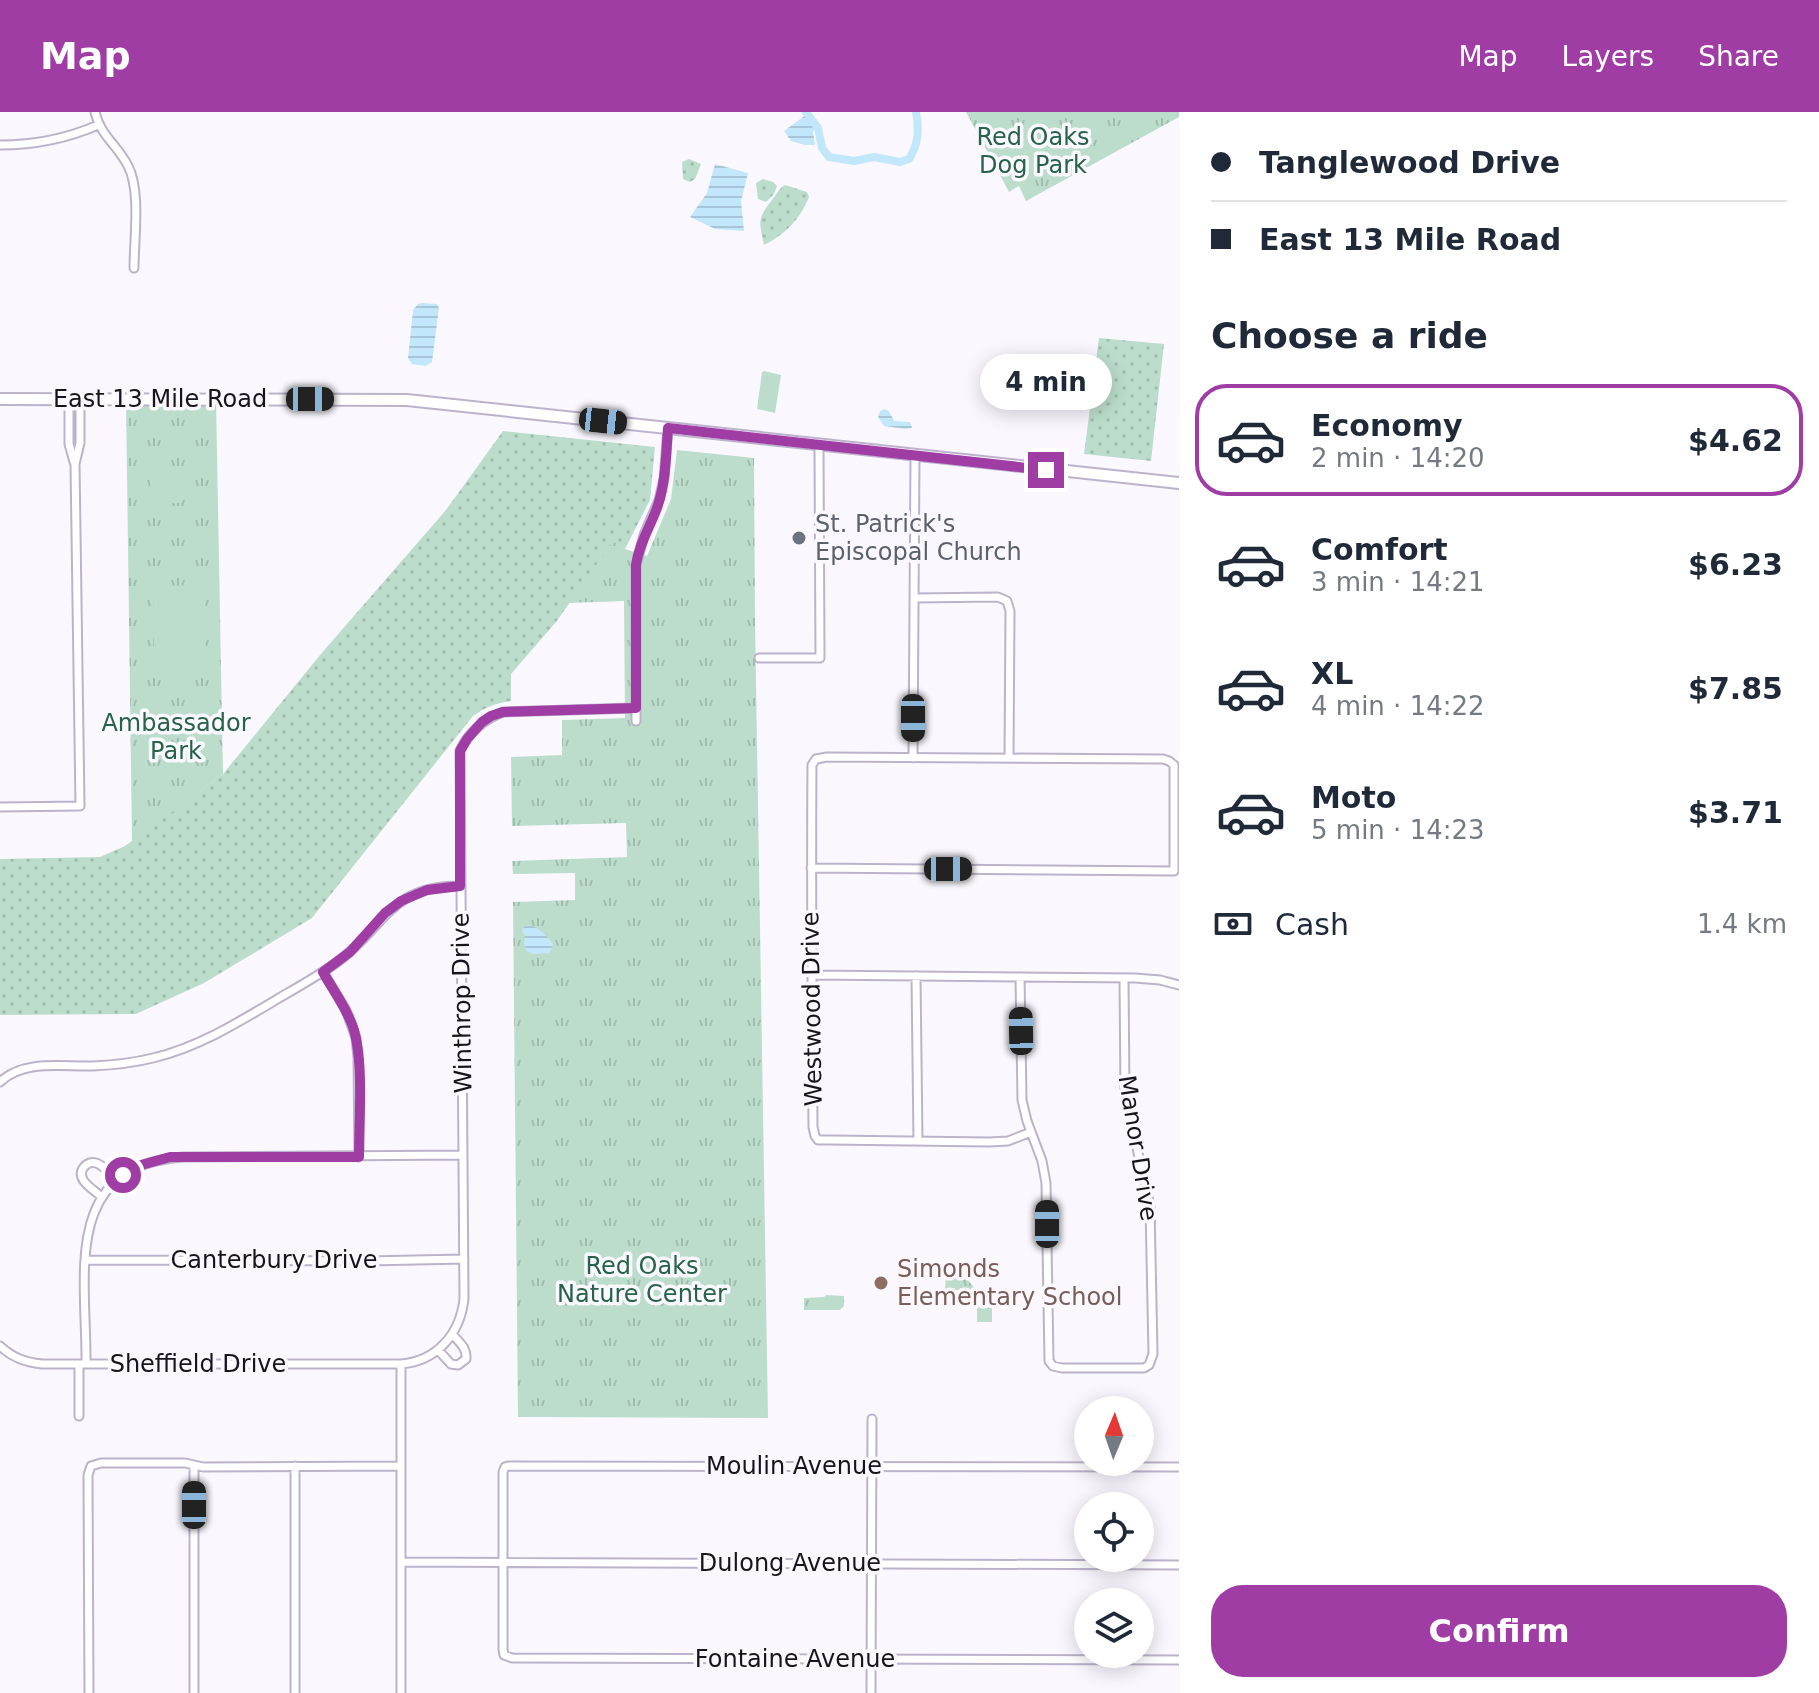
<!DOCTYPE html>
<meta charset="utf-8">
<style>
body{margin:0;font-family:"DejaVu Sans",sans-serif;background:#f2f2f3;color:#1f2937;height:100vh;display:flex;flex-direction:column;font-size:30px;white-space:nowrap}
*{box-sizing:border-box;margin:0}
p{font-size:26px;color:#747a83}
.icon{flex:none;width:44px;height:44px;fill:none;stroke:currentColor;stroke-width:2;stroke-linecap:round;stroke-linejoin:round}
.map{position:relative;flex:1;overflow:hidden}
.details{display:flex;flex-direction:column;background:#fff;width:640px}
.details>*{flex:none}
.top-card{display:grid;align-content:center;height:176px;padding:0 32px;background:#fff}
.needle{width:52px;rotate:2deg}
.buttons{position:absolute;left:1074px;top:1284px;display:grid;gap:16px}
.buttons a{display:grid;place-items:center;width:80px;height:80px;border-radius:50%;background:#fff;box-shadow:0 4px 20px #0003;font-size:40px}
.end{position:absolute;width:36px;height:36px;margin:-18px;border:10px solid #a03da4;background:#fff;box-shadow:0 0 0 4px #fff}
.from{border-radius:50%}
.bubble{position:absolute;height:56px;border-radius:28px;background:#fff;box-shadow:0 4px 20px #0003;font-size:26px;font-weight:600;line-height:56px;text-align:center}
.car{position:absolute;width:24px;height:48px;margin:-24px -12px;border-radius:10px;box-shadow:0 0 6px 2px #0007;background:linear-gradient(#222 24%,#8ab4d8 0 40%,#222 0 76%,#8ab4d8 0 86%,#222 0)}
.top-card b{display:flex;align-items:center;gap:28px;height:76px;font-size:30px}
.top-card b+b{border-top:2px solid #e0e1e3}
.top-card i{width:20px;height:20px;background:#1f2937}
ul{padding:0;list-style:none}
li{display:flex;align-items:center;gap:24px;height:112px;margin:0 16px 12px;padding:0 16px;border:4px solid transparent;border-radius:32px}
li div{flex:1}
li b{display:block;font-size:30px}
li em{font-style:normal;font-weight:600}
li.active{border-color:#a03da4}
li>.icon{width:72px;height:72px;stroke-width:1.5}
h2{padding:0 32px;font-size:36px;line-height:96px}
.pay{display:flex;align-items:center;gap:20px;height:88px;padding:0 32px;font-size:30px}
.pay p{margin-inline-start:auto}
.button{display:flex;gap:16px;margin-top:auto;padding:16px 32px}
.button a{flex:1;height:92px;border-radius:32px;background:#a03da4;color:#fff;font-size:32px;font-weight:600;line-height:92px;text-align:center}
header{display:flex;align-items:center;gap:48px;box-sizing:border-box;height:112px;padding:0 40px;background:#a03da4;color:#fff}
header strong{font-size:38px}
nav{display:flex;gap:44px;margin-inline-start:auto;font-size:28px}
main{display:flex;flex:1;min-height:0}
.map>svg:first-child{display:block}
.grass{fill:url(#grass-dots)}
.park{fill:url(#park-tufts)}
.pitch{fill:#bcddcc}
.water{fill:url(#water-rules)}
.lines{fill:none;stroke-linecap:round;stroke-linejoin:round}
.canal{stroke:#c3e7fa;stroke-width:8}
.street-casing{stroke:#bdb2cc;stroke-width:11}
.secondary-casing{stroke:#bdb2cc;stroke-width:14}
.street{stroke:#fff;stroke-width:7}
.secondary{stroke:#fff;stroke-width:10}
.route{stroke:#a03da4;stroke-width:10}
.worship-dot{fill:#6b7280;stroke:#faf8fe;stroke-width:3}
.education-dot{fill:#8d6e63;stroke:#faf8fe;stroke-width:3}
.labels{text-anchor:middle;dominant-baseline:central;stroke-width:7;stroke-linejoin:round;paint-order:stroke}
.park-label{font-size:24px;fill:#266349;stroke:#faf8fe}
.street-label{font-size:24px;fill:#18141e;stroke:#faf8fe}
.worship-label{font-size:24px;fill:#5b616d;stroke:#faf8fe;text-anchor:start}
.education-label{font-size:24px;fill:#785e54;stroke:#faf8fe;text-anchor:start}
</style>
<header>
<strong>Map</strong>
<nav><a>Map</a><a>Layers</a><a>Share</a></nav>
</header>
<main>
<div class="map">
<svg width="1179" height="1581" viewBox="0 0 1179 1581">
<defs>
<pattern id="grass-dots" width="8" height="8" patternUnits="userSpaceOnUse" patternTransform="scale(2)"><rect width="8" height="8" fill="#bcddcc"/><path d="M2 2h.1M6 6h.1" fill="none" stroke="#a1bdaf" stroke-width="1.8" stroke-linecap="round"/></pattern>
<pattern id="park-tufts" width="24" height="20" patternUnits="userSpaceOnUse" patternTransform="scale(2)"><rect width="24" height="20" fill="#bcddcc"/><path d="M3 7l-1-3M5 7V3M7 7l1-3M15 17l-1-3M17 17v-4M19 17l1-3" fill="none" stroke="#a1bdaf"/></pattern>
<pattern id="water-rules" width="6" height="5" patternUnits="userSpaceOnUse" patternTransform="scale(2)"><rect width="6" height="5" fill="#c3e7fa"/><path d="M0 2.5h6" fill="none" stroke="#a7c5d6"/></pattern>
</defs>
<rect width="100%" height="100%" fill="#faf8fe"/>
<path class="grass" d="M 689,47 L 701,52 L 695,67 L 690,70 L 683,67 L 682,50 Z
M 763,67 L 773,70 L 777,74 L 774,82 L 766,90 L 758,87 L 756,71 Z
M 785,73 L 807,80 L 809,85 C 800,107 786,122 764,133 C 759,109 757,107 772,88 C 777,82 778,77 785,73 Z
M 1099,226 L 1164,232 L 1151,349 L 1084,342 Z
M 503,319 L 655,335 L 650,388 L 625,437 L 613,430 L 556,510 L 511,562 L 511,589 C 495,591 486,595 473,604 L 312,806 L 204,871 L 136,902 L 0,903 L 0,747 L 100,745 L 125,734 L 223,662 L 320,543 L 446,398 Z"/>
<path class="park" d="M 966,0 L 1179,0 L 1179,5 L 1026,89 L 1019,74 L 1009,80 Z
M 126,288 L 216,288 L 223,662 L 132,730 Z
M 677,338 L 754,346 L 755,508 L 768,1306 L 518,1305 L 513,790 L 575,788 L 575,761 L 513,762 L 512,749 L 627,745 L 626,711 L 512,714 L 511,645 L 562,643 L 562,608 L 625,606 L 624,489 L 569,491 L 613,429 L 625,437 L 647,444 L 671,387 Z
M 950,1159 L 967,1160 L 967,1167 L 976,1178 L 945,1178 L 946,1164 Z
M 977,1179 L 992,1180 L 992,1210 L 977,1210 Z
M 826,1183 L 844,1184 L 844,1194 L 840,1198 L 804,1198 L 804,1186 L 824,1185 Z"/>
<path class="pitch" d="M 764,259 L 781,263 L 775,301 L 757,297 L 762,260 Z
M 150,364 L 163,364 L 164,391 L 151,391 Z
M 168,364 L 181,364 L 181,391 L 169,391 Z
M 205,473 L 206,556 L 154,557 L 153,474 Z"/>
<path class="water" d="M 807,2 L 817,15 L 813,20 L 815,33 L 805,33 L 791,29 L 784,19 Z
M 715,52 L 748,61 L 741,89 L 744,119 L 715,117 L 690,105 L 707,81 Z
M 422,191 L 437,192 L 439,196 L 432,250 L 425,254 L 412,252 L 408,246 L 413,198 L 418,192 Z
M 884,297 L 889,299 L 894,309 L 910,310 L 912,316 L 906,317 L 884,314 L 878,305 L 880,299 Z
M 527,813 C 539,815 546,823 553,832 L 550,841 L 534,842 L 526,839 L 524,830 L 525,823 L 522,820 L 522,817 Z"/>
<g class="lines">
<path class="canal" d="M 806,0 L 818,16 L 822,36 L 829,45 L 854,49 L 874,45 L 900,50 L 909,47 C 919,32 919,17 916,0"/>
<g class="street-casing">
<path id="street" d="M 95,0 C 101,25 118,33 128,54 C 141,78 134,128 134,156
M 0,33 C 36,33 66,27 98,13
M 69,287 L 69,332 L 74,350
M 914,486 L 998,485 L 1007,489 L 1010,499 L 1009,646
M 759,546 L 820,546 L 819,333
M 636,609 L 636,453 L 644,423 L 659,388 L 664,367 L 668,316
M 913,646 L 915,343
M 0,695 L 80,694 L 75,352 L 80,331 L 80,287
M 811,756 L 1174,759 L 1174,653 L 1169,649 L 1163,647 L 827,645 L 816,647 L 812,653 C 811,774 812,895 813,1015 L 815,1024 L 818,1028 L 831,1028 L 989,1030 L 1008,1029 L 1031,1020
M 323,860 L 346,898 L 356,926 L 358,946 L 359,1045
M 812,863 L 1135,866 L 1160,868 L 1179,873
M 916,864 L 918,1029
M 1020,865 L 1022,988 L 1027,1009 L 1042,1049 L 1046,1071 L 1049,1249 L 1053,1254 L 1062,1256 L 1144,1256 L 1149,1253 L 1153,1242 L 1150,1094 L 1125,983 L 1124,866
M 0,970 C 24,947 63,955 93,954 C 114,953 133,951 153,946 C 199,935 239,910 279,886 C 298,875 318,864 336,851 C 385,816 388,774 460,774
M 102,1085 C 94,1078 74,1067 84,1055 C 87,1051 92,1050 96,1051 C 104,1053 110,1063 116,1068
M 85,1148 L 367,1149 L 464,1147
M 0,1234 C 13,1246 25,1250 42,1252 L 401,1252 C 437,1249 460,1222 464,1187 L 460,639 C 468,621 484,607 503,600 L 636,596
M 438,1238 L 451,1252 L 458,1253 L 466,1247 C 467,1236 460,1231 453,1223
M 79,1252 L 79,1304
M 86,1252 C 87,1164 60,1053 184,1045 L 463,1043
M 401,1252 L 401,1581
M 295,1354 L 295,1581
M 1179,1355 L 508,1354 L 505,1355 L 503,1360 L 503,1537 L 504,1543 L 512,1546 L 1179,1548
M 401,1450 L 1179,1453
M 89,1581 L 88,1363 L 91,1354 L 101,1351 L 185,1351 L 203,1355 L 401,1354
M 194,1581 L 194,1353
M 871,1581 L 872,1307"/>
</g>
<g class="secondary-casing">
<path id="secondary" d="M 0,287 L 407,288 L 1179,371"/>
</g>
<use href="#street" class="street"/>
<use href="#secondary" class="secondary"/>
</g>
<g class="lines">
<path class="route" d="M 123,1063 L 141,1053 L 170,1045 L 359,1045 C 359,1008 364,948 353,915 C 346,895 333,878 323,860 L 350,840 L 385,801 L 401,789 L 427,778 L 460,774 L 460,639 L 467,627 L 482,610 L 491,604 L 503,600 L 636,596 L 636,453 C 639,431 651,414 658,393 C 666,369 666,341 668,316 L 1046,358"/>
</g>
<circle class="worship-dot" cx="799" cy="426" r="8"/>
<circle class="education-dot" cx="881" cy="1171" r="8"/>
<g class="labels">
<g class="park-label">
<text x="1033" y="25">Red Oaks<tspan x="1033" dy="28">Dog Park</tspan></text>
<text x="176" y="611">Ambassador<tspan x="176" dy="28">Park</tspan></text>
<text x="642" y="1154">Red Oaks<tspan x="642" dy="28">Nature Center</tspan></text>
</g>
<g class="street-label">
<text x="160" y="287">East 13 Mile Road</text>
<text transform="translate(462 891) rotate(-91)">Winthrop Drive</text>
<text transform="translate(812 897) rotate(-91)">Westwood Drive</text>
<text transform="translate(1138 1036) rotate(81)">Manor Drive</text>
<text x="274" y="1148">Canterbury Drive</text>
<text x="198" y="1252">Sheffield Drive</text>
<text x="794" y="1354">Moulin Avenue</text>
<text x="790" y="1451">Dulong Avenue</text>
<text x="795" y="1547">Fontaine Avenue</text>
</g>
<g class="worship-label">
<text x="815" y="412">St. Patrick's<tspan x="815" dy="28">Episcopal Church</tspan></text>
</g>
<g class="education-label">
<text x="897" y="1157">Simonds<tspan x="897" dy="28">Elementary School</tspan></text>
</g>
</g>
</svg>
<div class="buttons">
<a><svg class="needle" viewBox="-14 -14 28 28"><path d="M0-13l5 13h-10z" fill="#e53935"/><path d="M0 13l5-13h-10z" fill="#747a83"/></svg></a>
<a><svg class="icon" aria-label="locate" viewBox="0 0 24 24"><circle cx="12" cy="12" r="6"/><path d="M12 2v4M12 18v4M2 12h4M18 12h4"/></svg></a>
<a><svg class="icon" aria-label="layers" viewBox="0 0 24 24"><path d="M12 4l9 5-9 5-9-5zM3 14l9 5 9-5"/></svg></a>
</div>
<i class="end from" style="left:123px;top:1063px"></i>
<i class="end" style="left:1046px;top:358px"></i>
<div class="bubble" style="left:980px;top:242px;width:132px">4 min</div>
<i class="car" style="left:310px;top:287px;rotate:90deg"></i>
<i class="car" style="left:603px;top:309px;rotate:96deg"></i>
<i class="car" style="left:913px;top:606px;rotate:180deg"></i>
<i class="car" style="left:948px;top:757px;rotate:90deg"></i>
<i class="car" style="left:1021px;top:919px;rotate:359deg"></i>
<i class="car" style="left:1047px;top:1112px;rotate:0deg"></i>
<i class="car" style="left:194px;top:1393px;rotate:0deg"></i>
</div>
<section class="details">
<div class="top-card">
<b><i class="from"></i>Tanglewood Drive</b>
<b><i></i>East 13 Mile Road</b>
</div>
<h2>Choose a ride</h2>
<ul>
<li class="active"><svg class="icon" aria-label="car" viewBox="0 0 24 24"><path d="M5 17H2v-5l4-1 3-4h7l3 4 3 1v5h-3M9 17h6M6 11h13"/><circle cx="7" cy="17" r="2"/><circle cx="17" cy="17" r="2"/></svg><div><b>Economy</b><p>2 min · 14:20</p></div><em>$4.62</em></li>
<li><svg class="icon" aria-label="car" viewBox="0 0 24 24"><path d="M5 17H2v-5l4-1 3-4h7l3 4 3 1v5h-3M9 17h6M6 11h13"/><circle cx="7" cy="17" r="2"/><circle cx="17" cy="17" r="2"/></svg><div><b>Comfort</b><p>3 min · 14:21</p></div><em>$6.23</em></li>
<li><svg class="icon" aria-label="car" viewBox="0 0 24 24"><path d="M5 17H2v-5l4-1 3-4h7l3 4 3 1v5h-3M9 17h6M6 11h13"/><circle cx="7" cy="17" r="2"/><circle cx="17" cy="17" r="2"/></svg><div><b>XL</b><p>4 min · 14:22</p></div><em>$7.85</em></li>
<li><svg class="icon" aria-label="car" viewBox="0 0 24 24"><path d="M5 17H2v-5l4-1 3-4h7l3 4 3 1v5h-3M9 17h6M6 11h13"/><circle cx="7" cy="17" r="2"/><circle cx="17" cy="17" r="2"/></svg><div><b>Moto</b><p>5 min · 14:23</p></div><em>$3.71</em></li>
</ul>
<div class="pay"><svg class="icon" aria-label="cash" viewBox="0 0 24 24"><path d="M3 7h18v10H3z"/><circle cx="12" cy="12" r="2"/></svg>Cash<p>1.4 km</p></div>
<div class="button"><a>Confirm</a></div>
</section>
</main>
